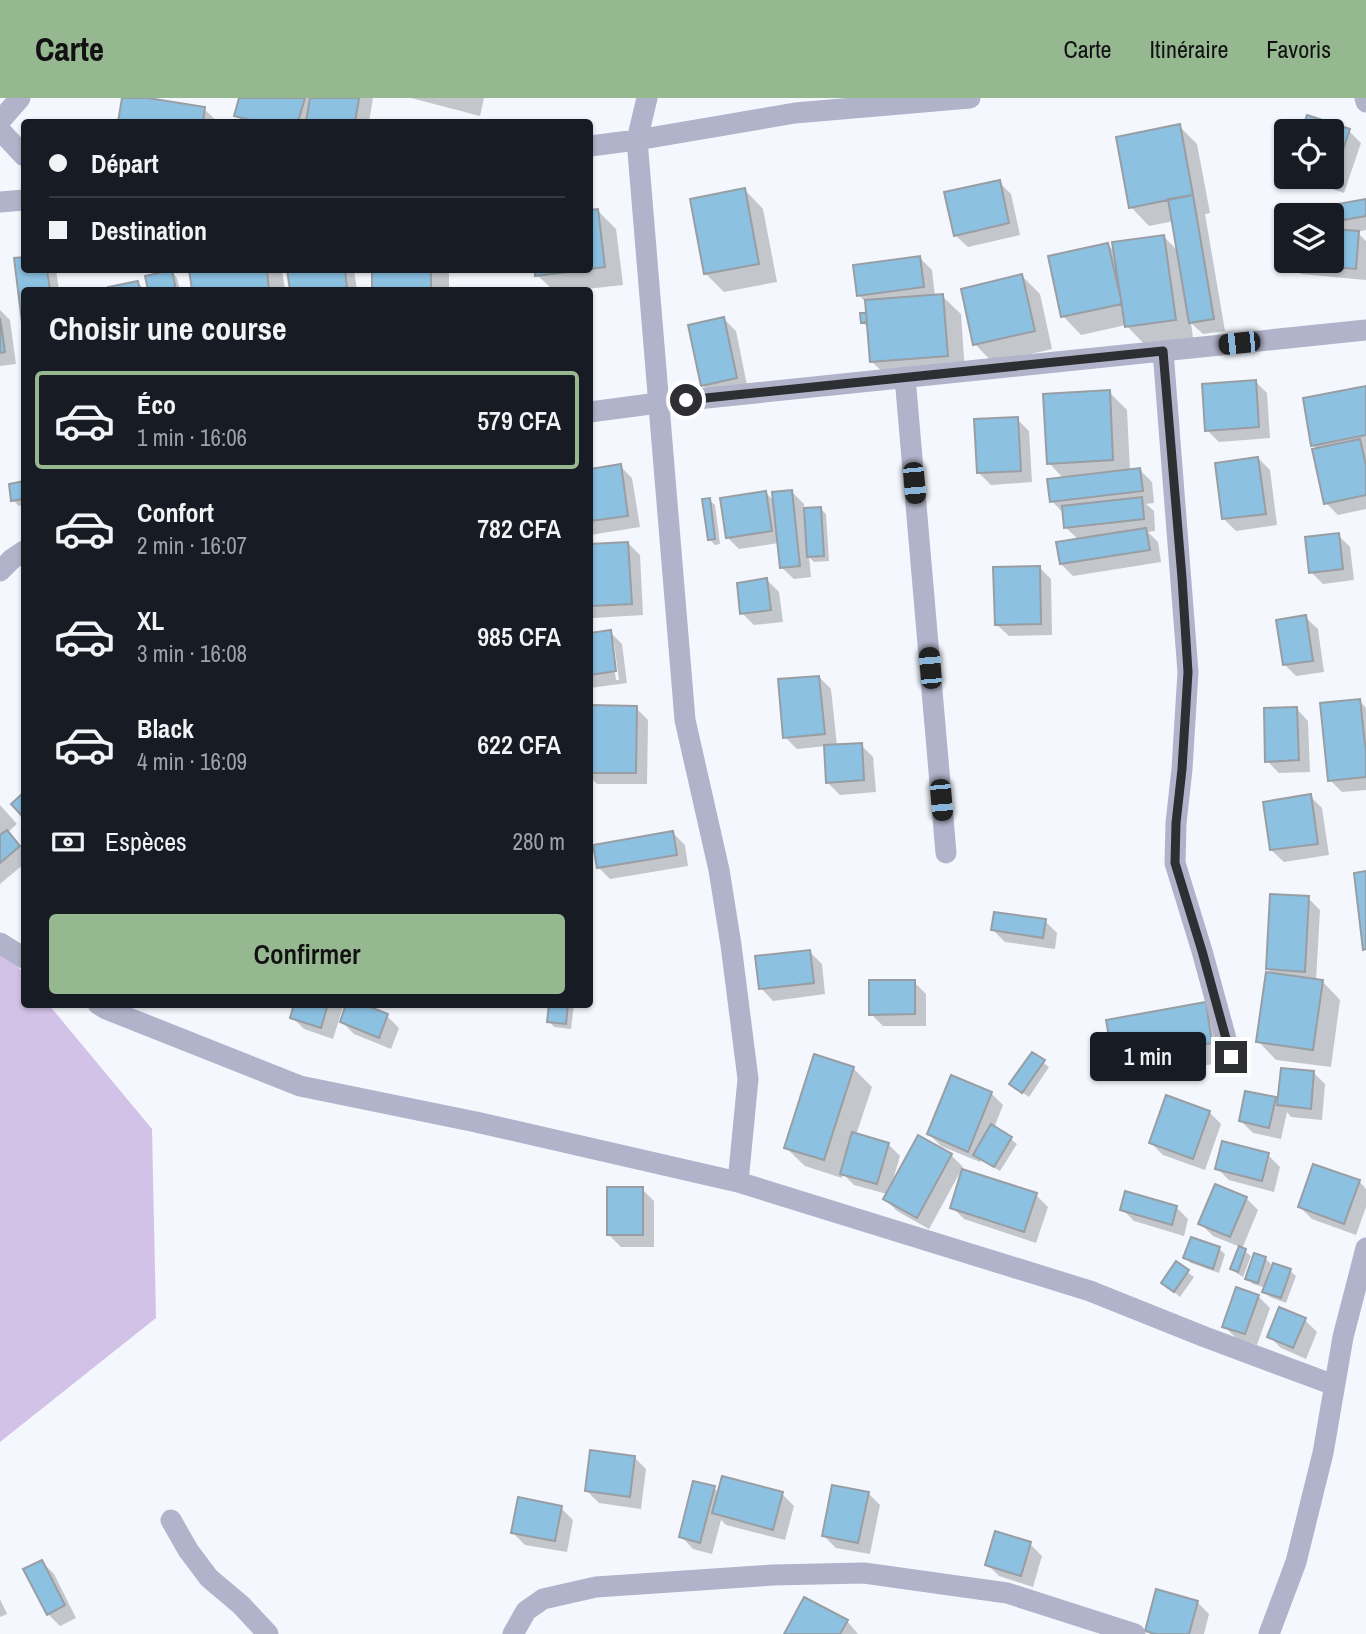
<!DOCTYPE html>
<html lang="fr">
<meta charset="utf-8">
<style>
body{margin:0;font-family:"Archivo Narrow",sans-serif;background:#20242c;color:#f1f3f6;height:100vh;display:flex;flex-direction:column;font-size:26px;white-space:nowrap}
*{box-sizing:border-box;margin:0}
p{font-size:23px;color:#9ea1a6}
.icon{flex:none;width:38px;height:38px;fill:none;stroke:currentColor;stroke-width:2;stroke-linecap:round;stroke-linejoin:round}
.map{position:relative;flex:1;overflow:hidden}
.panel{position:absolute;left:21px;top:189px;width:572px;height:721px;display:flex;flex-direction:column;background:#171b24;border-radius:7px;box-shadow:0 2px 5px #0004}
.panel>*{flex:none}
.top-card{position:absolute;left:21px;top:21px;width:572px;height:154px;border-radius:7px;box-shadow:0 2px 5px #0004;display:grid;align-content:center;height:154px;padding:0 28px;background:#171b24}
.controls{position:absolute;left:1274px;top:21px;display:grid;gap:14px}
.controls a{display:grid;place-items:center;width:70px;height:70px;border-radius:7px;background:#171b24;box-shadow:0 2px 5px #0004;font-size:35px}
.end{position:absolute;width:32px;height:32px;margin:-16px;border:9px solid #2e2f32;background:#fff;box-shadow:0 0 0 4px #fff}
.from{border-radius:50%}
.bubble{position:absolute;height:49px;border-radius:7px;background:#171b24;box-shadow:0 2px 5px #0004;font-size:23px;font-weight:600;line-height:49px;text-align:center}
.car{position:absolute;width:21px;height:42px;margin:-21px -10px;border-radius:9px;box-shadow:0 0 5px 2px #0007;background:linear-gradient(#222 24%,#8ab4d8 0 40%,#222 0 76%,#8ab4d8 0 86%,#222 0)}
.top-card b{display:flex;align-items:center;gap:24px;height:66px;font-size:26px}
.top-card b+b{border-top:2px solid #363941}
.top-card i{width:18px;height:18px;background:#f1f3f6}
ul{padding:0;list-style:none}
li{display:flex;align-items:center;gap:21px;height:98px;margin:0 14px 10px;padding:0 14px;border:4px solid transparent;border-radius:7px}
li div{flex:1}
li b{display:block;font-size:26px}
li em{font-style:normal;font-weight:600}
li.active{border-color:#96b891}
li>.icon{width:63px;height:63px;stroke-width:1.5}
h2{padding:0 28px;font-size:32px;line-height:84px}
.pay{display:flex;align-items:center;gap:18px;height:77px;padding:0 28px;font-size:26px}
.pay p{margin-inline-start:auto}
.cta{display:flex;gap:14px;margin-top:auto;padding:14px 28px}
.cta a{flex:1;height:80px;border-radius:7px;background:#96b891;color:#111;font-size:28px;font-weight:600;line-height:80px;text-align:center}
header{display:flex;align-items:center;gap:42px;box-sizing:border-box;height:98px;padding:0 35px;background:#96b891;color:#111}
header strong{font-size:33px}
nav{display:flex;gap:38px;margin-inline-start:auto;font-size:24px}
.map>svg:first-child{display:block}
.green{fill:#d3c2e7}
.shadow{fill:#0003;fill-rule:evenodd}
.building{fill:#8cc1e2;stroke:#989ea3;stroke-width:2}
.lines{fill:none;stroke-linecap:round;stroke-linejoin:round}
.minor{stroke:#b1b3ca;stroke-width:21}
.route{stroke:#2e2f32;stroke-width:9}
</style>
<header>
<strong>Carte</strong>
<nav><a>Carte</a><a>Itinéraire</a><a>Favoris</a></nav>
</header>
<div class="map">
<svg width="1366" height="1536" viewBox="0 0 1366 1536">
<rect width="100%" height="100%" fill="#f4f8fe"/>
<path class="green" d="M 0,848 L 24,876 L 24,906 L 49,907 L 152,1031 L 156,1220 L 0,1344 Z"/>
<path class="shadow" d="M 123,0 L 137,0 L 204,11 L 218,24 L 120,24 Z
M 241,0 L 373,0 L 369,24 L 244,24 L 236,17 Z
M 411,0 L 484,0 L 480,18 Z
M 1308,19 L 1349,33 L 1361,45 L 1344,95 L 1303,81 L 1301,79 L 1332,79 L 1332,33 L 1303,33 Z
M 1179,28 L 1197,46 L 1210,115 L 1205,116 L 1225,233 L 1203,236 L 1191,225 L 1193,240 L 1145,247 L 1126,227 L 1081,237 L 1063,218 L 1108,147 L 1116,155 L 1163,138 L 1179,154 L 1174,123 L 1149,128 L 1131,109 Z
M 999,84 L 1011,96 L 1020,137 L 968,149 L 955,137 Z
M 745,92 L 763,111 L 777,184 L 724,194 L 706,176 Z
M 1366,102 L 1366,132 L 1357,134 L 1366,143 L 1366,182 L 1301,176 L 1289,164 L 1289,163 L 1332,163 L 1332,117 L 1289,116 Z
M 598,113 L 616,131 L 623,187 L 577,192 L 553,192 L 537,177 L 536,172 L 590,172 L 590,114 Z
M 920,160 L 932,172 L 935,198 L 942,198 L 961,216 L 965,275 L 890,281 L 871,263 L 869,230 L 862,224 L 862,217 L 868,216 L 867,206 L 859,197 Z
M 24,161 L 24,172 L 56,172 L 59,192 L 24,192 L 24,228 L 16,162 Z
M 191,172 L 282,172 L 285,192 L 194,192 Z
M 289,172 L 354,172 L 357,192 L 292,192 Z
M 374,172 L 449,172 L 449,192 L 374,192 Z
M 172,174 L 177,180 L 180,192 L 150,192 L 147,179 Z
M 1022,178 L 1040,196 L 1052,251 L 993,265 L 975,246 Z
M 138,185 L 145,192 L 110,192 L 110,190 Z
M 0,212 L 10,222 L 16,266 L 0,268 Z
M 724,221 L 736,233 L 748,292 L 715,300 L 703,287 Z
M 1255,283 L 1267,295 L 1270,340 L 1219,344 L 1207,332 Z
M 1366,290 L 1366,411 L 1338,417 L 1326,405 L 1318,352 L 1313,347 Z
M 1109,294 L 1127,312 L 1130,373 L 1140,372 L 1152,384 L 1154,405 L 1146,406 L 1154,413 L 1155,433 L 1148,434 L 1158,444 L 1161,464 L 1073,478 L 1061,466 L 1079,442 L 1065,429 L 1064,416 L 1052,403 L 1064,381 L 1049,365 Z
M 1017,321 L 1029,333 L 1032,384 L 991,387 L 979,375 Z
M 1258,360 L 1270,372 L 1277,427 L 1236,433 L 1224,421 Z
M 620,368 L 632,380 L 640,429 L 590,437 L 590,373 Z
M 24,385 L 24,407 L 19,408 L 13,402 L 11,387 Z
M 792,394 L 804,406 L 804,411 L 820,410 L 826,416 L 829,463 L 814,464 L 809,459 L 811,479 L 794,481 L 781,469 L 779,445 L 739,451 L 727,439 L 766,395 L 775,404 Z
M 709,402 L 715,407 L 720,446 L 715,447 L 709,441 Z
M 1338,437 L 1350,449 L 1354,482 L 1323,486 L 1311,474 Z
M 628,445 L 640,457 L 643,517 L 593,520 L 590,518 L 590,447 Z
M 1039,469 L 1051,481 L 1052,537 L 1009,538 L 996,526 Z
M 767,482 L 779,494 L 783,524 L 754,527 L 742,515 Z
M 1305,519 L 1318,531 L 1324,574 L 1296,578 L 1284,566 Z
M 610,534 L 622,546 L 627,585 L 590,590 L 590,537 ZM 611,545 L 614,545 L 619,582 L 616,582 Z
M 819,579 L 831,591 L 837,648 L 861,647 L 873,659 L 876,694 L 840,697 L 828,685 L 826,648 L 797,651 L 785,639 Z
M 1360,603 L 1366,610 L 1366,692 L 1342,694 L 1330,682 Z
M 590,609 L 636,610 L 648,622 L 647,686 L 597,686 L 590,679 Z
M 1296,610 L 1308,623 L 1310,674 L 1279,675 L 1267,663 Z
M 1310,698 L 1322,710 L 1329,757 L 1284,764 L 1271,752 Z
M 0,707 L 17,726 L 7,735 L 24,753 L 24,766 L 0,786 Z
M 673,735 L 685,747 L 688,768 L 610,781 L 598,769 Z
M 1308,800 L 1320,812 L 1316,883 L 1322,883 L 1340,902 L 1331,969 L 1276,962 L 1258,943 L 1274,877 L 1268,871 Z
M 1045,823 L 1057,835 L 1055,851 L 1005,844 L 993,832 Z
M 810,854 L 822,866 L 825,896 L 773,903 L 761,890 Z
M 914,884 L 926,896 L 926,928 L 883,928 L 871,916 Z
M 296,906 L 340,906 L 343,909 L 333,941 L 304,931 L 292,919 Z
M 551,906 L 574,906 L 571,931 L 554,929 L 549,923 Z
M 1205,906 L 1230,963 L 1133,980 L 1114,961 Z
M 387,918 L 399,930 L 391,951 L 354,936 L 342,924 Z
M 1032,956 L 1049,969 L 1029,999 L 1017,991 Z
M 853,970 L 872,989 L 856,1037 L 888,1046 L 900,1058 L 893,1082 L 895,1082 L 918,1040 L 951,1057 L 963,1069 L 929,1131 L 897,1113 L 885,1101 L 887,1096 L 854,1087 L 843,1076 L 842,1080 L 805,1068 L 786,1050 Z
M 1313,974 L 1325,986 L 1322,1022 L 1291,1019 L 1287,1014 L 1281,1041 L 1253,1035 L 1241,1023 L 1275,1001 L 1279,1005 Z
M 991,995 L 1003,1007 L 994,1030 L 1011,1041 L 1017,1046 L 1000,1073 L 981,1062 L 980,1064 L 941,1048 L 929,1036 Z
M 1209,1014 L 1221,1026 L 1205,1072 L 1163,1057 L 1151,1045 Z
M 1268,1057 L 1280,1069 L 1274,1094 L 1229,1082 L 1217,1070 Z
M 1359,1083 L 1366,1091 L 1366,1109 L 1356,1137 L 1312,1121 L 1300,1109 Z
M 642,1091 L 654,1103 L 654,1149 L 621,1149 L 609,1137 Z
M 1036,1097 L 1048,1109 L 1036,1145 L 964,1121 L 952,1109 Z
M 1246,1100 L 1258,1112 L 1242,1151 L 1251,1158 L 1243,1179 L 1238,1176 L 1232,1171 L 1240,1149 L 1213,1138 L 1201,1126 Z
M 1176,1109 L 1188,1121 L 1184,1138 L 1134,1123 L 1122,1111 Z
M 1219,1151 L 1225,1156 L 1219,1175 L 1191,1165 L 1185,1160 Z
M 1265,1160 L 1271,1166 L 1267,1178 L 1270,1179 L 1290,1173 L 1296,1178 L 1286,1205 L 1270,1199 L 1264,1193 L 1266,1190 L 1253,1186 L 1247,1180 Z
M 1176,1166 L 1194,1179 L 1180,1199 L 1163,1185 Z
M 1258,1198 L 1270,1210 L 1257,1247 L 1236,1240 L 1224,1228 Z
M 1305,1222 L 1317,1234 L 1306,1261 L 1281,1250 L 1269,1238 Z
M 634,1359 L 646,1371 L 641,1411 L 599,1405 L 587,1393 Z
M 714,1390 L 719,1395 L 782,1396 L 794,1408 L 785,1442 L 726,1427 L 721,1422 L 712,1456 L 693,1451 L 681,1438 Z
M 868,1395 L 880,1407 L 870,1456 L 836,1450 L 824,1438 Z
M 561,1410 L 573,1422 L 567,1454 L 525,1447 L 513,1435 Z
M 1030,1446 L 1042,1458 L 1033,1489 L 999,1478 L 987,1466 Z
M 42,1464 L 54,1476 L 76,1520 L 60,1528 L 48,1516 Z
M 0,1501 L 7,1516 L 0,1519 Z
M 1197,1504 L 1209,1516 L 1204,1536 L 1150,1536 L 1147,1532 Z
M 847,1523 L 858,1536 L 786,1536 Z"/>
<path class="building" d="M 122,0 L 148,0 L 205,9 L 203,24 L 118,24 Z
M 239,0 L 305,0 L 298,24 L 258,24 L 234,18 Z
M 310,0 L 359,0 L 355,24 L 306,24 Z
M 1307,17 L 1350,31 L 1332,84 L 1317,79 L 1332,79 L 1332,33 L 1301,33 Z
M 1180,26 L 1193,97 L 1129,110 L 1116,39 Z
M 1000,82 L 1009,125 L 954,138 L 944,94 Z
M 745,90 L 759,166 L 704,176 L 690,101 Z
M 1193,97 L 1214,221 L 1189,225 L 1168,101 Z
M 1366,101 L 1366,118 L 1332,124 L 1332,117 L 1287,117 L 1287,115 Z
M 598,111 L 605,169 L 590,171 L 590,112 Z
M 1332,131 L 1359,133 L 1356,171 L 1287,165 L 1287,163 L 1332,163 Z
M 1164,137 L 1176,222 L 1125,229 L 1112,144 Z
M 1108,145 L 1122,206 L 1061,219 L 1048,158 Z
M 920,158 L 924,189 L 857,198 L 853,167 Z
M 24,159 L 24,172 L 47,172 L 50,192 L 24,192 L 24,241 L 14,160 Z
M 172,172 L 176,192 L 148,192 L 145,178 Z
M 189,172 L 267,172 L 269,192 L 192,192 Z
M 287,172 L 345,172 L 347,190 L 330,192 L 290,192 Z
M 372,172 L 431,172 L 431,192 L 372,192 Z
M 535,172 L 584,172 L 535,178 Z
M 1022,176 L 1035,233 L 973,247 L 961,191 Z
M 138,183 L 140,192 L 108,192 L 108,189 Z
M 943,196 L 948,258 L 870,264 L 865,202 Z
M 860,215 L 866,215 L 867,224 L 861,225 Z
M 724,219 L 737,280 L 701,288 L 688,227 Z
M 0,220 L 5,254 L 0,255 Z
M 1256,282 L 1259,329 L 1205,333 L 1202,286 Z
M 1366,288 L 1366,337 L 1311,348 L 1303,300 Z
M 1110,292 L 1113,362 L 1047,366 L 1043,296 Z
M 1018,319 L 1021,373 L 977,375 L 974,321 Z
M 1360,341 L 1366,367 L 1366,397 L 1324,406 L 1312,351 Z
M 1258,359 L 1266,416 L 1222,421 L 1215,365 Z
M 621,366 L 628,418 L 590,423 L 590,371 Z
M 1140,370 L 1143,393 L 1050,404 L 1047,381 Z
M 24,383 L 24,401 L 11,403 L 9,386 Z
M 792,392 L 800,468 L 780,470 L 772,394 Z
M 766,393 L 772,433 L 726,440 L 720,400 Z
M 1142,399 L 1144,421 L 1064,430 L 1062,408 Z
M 710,400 L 715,441 L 708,442 L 702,401 Z
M 821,409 L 824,458 L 807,459 L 804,410 Z
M 1146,430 L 1150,452 L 1060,466 L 1056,444 Z
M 1339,435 L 1343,471 L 1309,475 L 1305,439 Z
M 628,444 L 632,506 L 590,508 L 590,446 Z
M 1040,468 L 1041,526 L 995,527 L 993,469 Z
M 767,480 L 771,512 L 740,516 L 737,485 Z
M 1306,517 L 1313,563 L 1283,567 L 1276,522 Z
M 611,532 L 616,573 L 590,577 L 590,535 Z
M 819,578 L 825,636 L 783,640 L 778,581 Z
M 1360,601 L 1366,655 L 1366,679 L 1328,683 L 1320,605 Z
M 590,607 L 637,608 L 636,675 L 590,675 Z
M 1297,609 L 1299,662 L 1265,664 L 1264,610 Z
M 862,645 L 864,682 L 826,685 L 824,647 Z
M 24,694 L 24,716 L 22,718 L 11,706 Z
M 1311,696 L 1318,746 L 1270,752 L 1263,704 Z
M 7,732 L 20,748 L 0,765 L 0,737 Z
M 673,733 L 677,757 L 597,770 L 593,747 Z
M 1366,773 L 1366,851 L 1363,852 L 1354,775 Z
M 1270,796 L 1309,798 L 1305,874 L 1266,871 Z
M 994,814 L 1046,821 L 1043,840 L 991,832 Z
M 810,852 L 814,885 L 759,891 L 755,858 Z
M 1266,874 L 1323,882 L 1313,952 L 1256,944 Z
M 869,882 L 915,882 L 915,916 L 869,917 Z
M 1206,904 L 1212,945 L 1113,962 L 1106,922 Z
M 294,906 L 328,906 L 321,930 L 290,920 Z
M 346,906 L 363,906 L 388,916 L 379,940 L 340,924 Z
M 549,906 L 568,906 L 566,926 L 547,924 Z
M 1032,954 L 1045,962 L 1022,995 L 1009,986 Z
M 814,956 L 854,969 L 824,1062 L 784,1050 Z
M 1281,970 L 1314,973 L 1311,1011 L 1277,1007 Z
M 951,977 L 992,994 L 968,1054 L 927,1036 Z
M 1245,993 L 1276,999 L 1269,1030 L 1239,1023 Z
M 1166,997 L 1210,1013 L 1193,1061 L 1149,1045 Z
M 991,1026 L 1012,1039 L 994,1069 L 973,1057 Z
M 852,1034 L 889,1045 L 877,1086 L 840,1076 Z
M 918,1037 L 952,1056 L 917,1120 L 883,1101 Z
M 1222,1043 L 1269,1055 L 1262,1083 L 1215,1071 Z
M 1313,1066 L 1360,1082 L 1344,1126 L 1298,1109 Z
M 962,1071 L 1037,1095 L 1024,1134 L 950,1110 Z
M 1215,1086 L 1247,1099 L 1230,1139 L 1198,1126 Z
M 607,1089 L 643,1089 L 643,1137 L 607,1137 Z
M 1125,1093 L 1177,1108 L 1172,1127 L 1120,1112 Z
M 1191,1139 L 1220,1149 L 1213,1171 L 1183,1160 Z
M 1239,1148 L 1246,1151 L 1238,1174 L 1230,1171 Z
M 1254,1155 L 1266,1159 L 1258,1185 L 1245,1181 Z
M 1176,1163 L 1189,1172 L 1174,1194 L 1161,1185 Z
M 1273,1165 L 1291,1171 L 1281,1200 L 1262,1194 Z
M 1236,1189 L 1259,1197 L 1245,1236 L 1222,1229 Z
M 1279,1209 L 1306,1220 L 1293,1250 L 1267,1239 Z
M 590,1352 L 635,1358 L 630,1399 L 585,1393 Z
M 722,1378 L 783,1394 L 773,1432 L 712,1415 Z
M 693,1383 L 715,1388 L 700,1445 L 679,1439 Z
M 832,1387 L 869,1394 L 858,1445 L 822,1438 Z
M 518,1399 L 562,1408 L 555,1443 L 511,1435 Z
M 995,1433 L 1031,1444 L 1021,1478 L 985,1467 Z
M 42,1462 L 65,1507 L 47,1517 L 23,1471 Z
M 1156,1491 L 1198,1503 L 1189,1536 L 1156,1536 L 1145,1533 Z
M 804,1499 L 848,1522 L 840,1536 L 784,1536 Z"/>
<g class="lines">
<path class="minor" d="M 647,0 L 637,42 L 685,622 L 719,772 L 731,847 L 748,981 L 738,1084
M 1365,0 L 1366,4
M 0,23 L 20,0
M 0,32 L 24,58
M 590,48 L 637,42 L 795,15 L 970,0
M 0,104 L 24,102
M 1163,253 L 1188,574 L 1182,671 L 1176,725 L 1175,765 L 1202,853 L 1231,959
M 905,279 L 946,755
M 590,314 L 658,305 L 1366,232
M 0,473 L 12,461 L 24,453
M 0,845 L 24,860
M 98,906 L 106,911 L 300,988 L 476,1024 L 738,1084 L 1090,1193 L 1205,1239 L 1334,1287
M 171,1422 L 188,1452 L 209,1480 L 241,1507 L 268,1536
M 513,1536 L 526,1513 L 543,1501 L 596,1489 L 773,1477 L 864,1475 L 1007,1495 L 1135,1536
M 1269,1536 L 1296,1464 L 1323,1355 L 1343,1239 L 1366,1150"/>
</g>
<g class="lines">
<path class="route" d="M 686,302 L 1163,253 L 1182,480 L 1188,574 L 1182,671 L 1176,725 L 1175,765 L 1202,853 L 1231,959"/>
</g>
</svg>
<div class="controls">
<a><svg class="icon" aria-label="locate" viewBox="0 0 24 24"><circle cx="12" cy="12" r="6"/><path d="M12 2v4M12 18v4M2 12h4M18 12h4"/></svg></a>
<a><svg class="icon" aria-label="layers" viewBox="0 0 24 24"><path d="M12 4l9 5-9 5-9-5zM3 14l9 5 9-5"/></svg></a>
</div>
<i class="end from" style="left:686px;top:302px"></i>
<i class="end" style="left:1231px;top:959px"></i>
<div class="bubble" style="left:1090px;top:934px;width:116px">1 min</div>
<i class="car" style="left:1239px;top:245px;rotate:264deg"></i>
<i class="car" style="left:914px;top:385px;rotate:175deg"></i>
<i class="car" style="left:930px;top:570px;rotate:355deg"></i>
<i class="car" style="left:941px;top:702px;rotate:175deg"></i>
<div class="top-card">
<b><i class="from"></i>Départ</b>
<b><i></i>Destination</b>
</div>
<section class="panel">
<h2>Choisir une course</h2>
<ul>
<li class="active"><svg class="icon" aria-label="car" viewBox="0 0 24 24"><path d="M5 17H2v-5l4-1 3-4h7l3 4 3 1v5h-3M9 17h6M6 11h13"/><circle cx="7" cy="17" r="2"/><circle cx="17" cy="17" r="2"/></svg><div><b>Éco</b><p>1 min · 16:06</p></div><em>579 CFA</em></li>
<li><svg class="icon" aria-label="car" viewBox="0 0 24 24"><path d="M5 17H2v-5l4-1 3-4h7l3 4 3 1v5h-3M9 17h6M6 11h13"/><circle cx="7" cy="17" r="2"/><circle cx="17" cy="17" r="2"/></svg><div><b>Confort</b><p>2 min · 16:07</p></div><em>782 CFA</em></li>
<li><svg class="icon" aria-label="car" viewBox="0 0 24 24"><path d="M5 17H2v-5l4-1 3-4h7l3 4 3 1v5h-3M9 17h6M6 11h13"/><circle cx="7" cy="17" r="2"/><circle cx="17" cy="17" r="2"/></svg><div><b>XL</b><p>3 min · 16:08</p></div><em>985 CFA</em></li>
<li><svg class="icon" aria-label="car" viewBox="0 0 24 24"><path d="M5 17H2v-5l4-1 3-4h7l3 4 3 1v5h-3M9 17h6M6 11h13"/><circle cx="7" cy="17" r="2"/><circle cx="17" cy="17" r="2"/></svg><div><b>Black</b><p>4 min · 16:09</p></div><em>622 CFA</em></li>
</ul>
<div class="pay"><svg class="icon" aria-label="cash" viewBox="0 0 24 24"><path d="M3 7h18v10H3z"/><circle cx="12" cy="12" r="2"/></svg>Espèces<p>280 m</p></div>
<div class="cta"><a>Confirmer</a></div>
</section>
</div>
